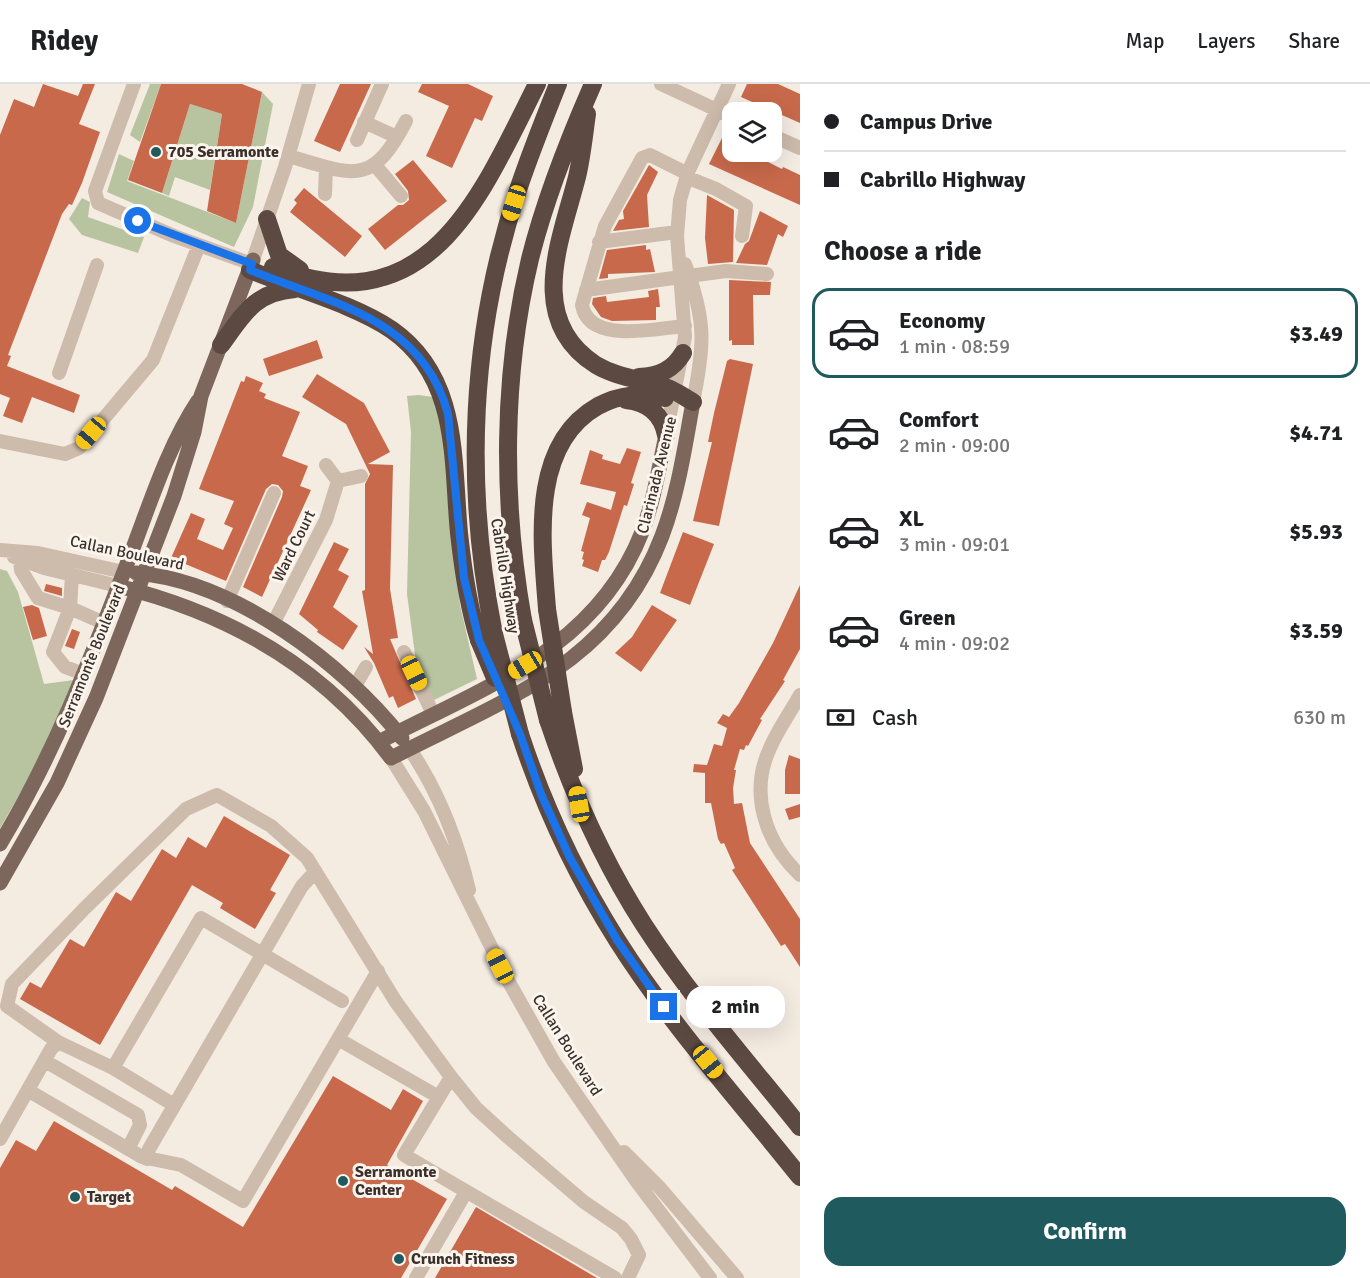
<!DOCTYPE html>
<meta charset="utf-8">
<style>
body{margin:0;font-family:Signika,sans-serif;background:#f6f6f6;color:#202124;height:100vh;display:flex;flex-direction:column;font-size:22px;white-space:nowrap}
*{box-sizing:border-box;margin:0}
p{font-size:20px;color:#757577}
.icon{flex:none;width:33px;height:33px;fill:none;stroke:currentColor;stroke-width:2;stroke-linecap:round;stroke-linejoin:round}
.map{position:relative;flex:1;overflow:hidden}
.side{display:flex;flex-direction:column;background:#fff;width:570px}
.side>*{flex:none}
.top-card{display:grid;align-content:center;height:132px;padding:0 24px;background:#fff}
.buttons{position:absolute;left:722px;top:18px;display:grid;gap:12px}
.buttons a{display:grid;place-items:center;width:60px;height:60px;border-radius:12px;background:#fff;box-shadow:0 6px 24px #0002;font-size:30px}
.end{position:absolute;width:27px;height:27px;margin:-14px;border:8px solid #1a73e8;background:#fff;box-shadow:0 0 0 3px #fff}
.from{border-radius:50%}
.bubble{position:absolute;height:42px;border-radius:18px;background:#fff;box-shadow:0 6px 24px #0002;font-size:20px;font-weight:800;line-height:42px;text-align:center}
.car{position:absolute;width:18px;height:36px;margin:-18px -9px;border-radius:8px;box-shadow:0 0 4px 2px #0007;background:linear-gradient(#f5c518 24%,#345 0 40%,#f5c518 0 76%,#345 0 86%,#f5c518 0)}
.top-card b{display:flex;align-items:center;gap:21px;height:57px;font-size:22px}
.top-card b+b{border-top:2px solid #e0e0e0}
.top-card i{width:15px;height:15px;background:#202124}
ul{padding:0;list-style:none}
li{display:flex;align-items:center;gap:18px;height:90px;margin:0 12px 9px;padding:0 12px;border:3px solid transparent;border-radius:18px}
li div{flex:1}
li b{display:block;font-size:22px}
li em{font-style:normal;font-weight:800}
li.current{border-color:#1f5a5e}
li>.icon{width:54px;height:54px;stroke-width:1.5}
h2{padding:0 24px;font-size:27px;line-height:72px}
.pay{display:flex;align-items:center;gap:15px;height:66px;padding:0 24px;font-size:22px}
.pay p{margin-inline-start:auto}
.cta{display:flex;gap:12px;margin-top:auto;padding:12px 24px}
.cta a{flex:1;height:69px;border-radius:18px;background:#1f5a5e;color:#fff;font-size:24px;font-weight:800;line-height:69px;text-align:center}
header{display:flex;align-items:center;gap:36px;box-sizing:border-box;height:84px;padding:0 30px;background:#fff;border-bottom:2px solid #e0e0e0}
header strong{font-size:28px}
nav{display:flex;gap:33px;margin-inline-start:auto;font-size:21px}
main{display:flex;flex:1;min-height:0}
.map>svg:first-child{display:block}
.green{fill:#b8c4a0}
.building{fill:#c8694b}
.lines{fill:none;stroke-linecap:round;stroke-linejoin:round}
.minor{stroke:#cdbbac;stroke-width:14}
.major{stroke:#7d675c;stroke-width:15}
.highway{stroke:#5c4a42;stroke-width:18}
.highway-bridge{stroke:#5c4a42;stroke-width:18}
.route{stroke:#1a73e8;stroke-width:8}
.poi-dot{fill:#1f5a5e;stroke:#fbf5ee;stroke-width:2}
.labels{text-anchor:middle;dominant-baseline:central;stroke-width:6;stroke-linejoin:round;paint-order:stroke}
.poi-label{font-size:16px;font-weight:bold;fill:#3b302b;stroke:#fbf5ee;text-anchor:start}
.street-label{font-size:16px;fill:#3b302b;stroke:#fbf5ee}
</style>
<header>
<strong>Ridey</strong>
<nav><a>Map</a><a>Layers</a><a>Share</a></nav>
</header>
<main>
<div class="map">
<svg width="800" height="1194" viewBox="0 0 800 1194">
<rect width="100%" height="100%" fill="#f4ebe1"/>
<path class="green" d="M 150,0 L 161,0 L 140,58 L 130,51 Z
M 262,8 L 273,20 L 253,123 L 234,163 L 107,108 L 119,70 L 134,77 L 127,97 L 236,139 Z
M 190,20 L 222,30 L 210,106 L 175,93 L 169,112 L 162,109 Z
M 82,114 L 90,118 L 88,133 L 144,153 L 138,169 L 82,151 L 69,135 Z
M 419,311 L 433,313 L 442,338 L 460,521 L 477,595 L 434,616 L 416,578 L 407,510 L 411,348 L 407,312 Z
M 0,485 L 7,487 L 18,508 L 44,600 L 74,596 C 55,648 28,697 0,744 Z"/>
<path class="building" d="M 43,0 L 78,12 L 83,0 L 95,0 L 79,40 L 100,48 L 82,99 L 72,121 L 69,120 L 62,130 L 8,271 L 11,272 L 7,282 L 80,311 L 74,329 L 32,313 L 22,339 L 3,332 L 10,314 L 0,310 L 0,51 L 14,15 L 34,23 Z
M 161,0 L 242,0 L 262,8 L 236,139 L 207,127 L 222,30 L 190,20 L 162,109 L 128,96 Z
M 340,0 L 371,0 L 340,68 L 314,57 Z
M 422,0 L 468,0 L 493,12 L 482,37 L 475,34 L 452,84 L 426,72 L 449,22 L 418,8 Z
M 747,0 L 778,0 L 800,10 L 800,39 L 741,13 Z
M 722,54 L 730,58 L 732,68 L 748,68 L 782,85 L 783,83 L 800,91 L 800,121 L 709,80 Z
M 413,76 L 447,117 L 385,166 L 368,145 L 398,121 L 403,121 L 409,116 L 408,107 L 395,90 Z
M 649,81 L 658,88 L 647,111 L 649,143 L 613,147 L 619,136 L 624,135 L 623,127 Z
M 304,104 L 362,152 L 345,173 L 290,128 L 297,119 L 294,116 Z
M 707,111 L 734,126 L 733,178 L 708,180 L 705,154 Z
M 760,127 L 788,142 L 783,153 L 778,150 L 767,181 L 736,179 L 745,160 L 749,157 Z
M 646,161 L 646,166 L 650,165 L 655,188 L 608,190 L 608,194 L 599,195 L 607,166 Z
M 729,196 L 771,198 L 770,211 L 753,211 L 754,261 L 732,261 L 732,256 L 729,257 Z
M 658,205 L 660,223 L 656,223 L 656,236 L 612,237 L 601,233 L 592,220 L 593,214 L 606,212 L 607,218 L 649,213 L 648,207 Z
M 317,256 L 323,274 L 269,292 L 263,275 Z
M 730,275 L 753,280 L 719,442 L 693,437 L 712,358 L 708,358 L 714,329 L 727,277 Z
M 317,290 L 364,319 L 390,368 L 368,380 L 393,381 L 390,505 L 398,554 L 390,555 L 416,615 L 398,624 L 393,612 L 389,614 L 374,579 L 364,563 L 373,570 L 362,507 L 365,506 L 365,400 L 370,390 L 346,340 L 302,313 Z
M 246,292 L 263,299 L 259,307 L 266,310 L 264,314 L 300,328 L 282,372 L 308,382 L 300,402 L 311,406 L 262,513 L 243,503 L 282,413 L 283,407 L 278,401 L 272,400 L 266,405 L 226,497 L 171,474 L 191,429 L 205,435 L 197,455 L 223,466 L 233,444 L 224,440 L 234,417 L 199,405 L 241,297 L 244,298 Z
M 627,364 L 641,368 L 631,399 L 634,400 L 627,422 L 624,421 L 609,468 L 605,476 L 602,476 L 598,488 L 582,482 L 584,476 L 582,475 L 584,468 L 581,467 L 590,434 L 582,431 L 587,418 L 611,426 L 616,408 L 580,400 L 590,366 L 603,371 L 602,375 L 620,380 Z
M 683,448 L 714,460 L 690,521 L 660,509 Z
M 334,458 L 349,465 L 338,486 L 349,492 L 333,523 L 358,542 L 343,566 L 317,548 L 318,546 L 299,530 Z
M 46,500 L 62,504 L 62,512 L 44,507 Z
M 800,501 L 800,565 L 783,596 L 785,597 L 760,635 L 762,636 L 748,662 L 746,661 L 744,666 L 740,665 L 734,686 L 736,686 L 733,704 L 734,720 L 742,719 L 750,759 L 800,835 L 800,883 L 785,860 L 781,862 L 732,786 L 735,784 L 724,759 L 721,760 L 718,755 L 711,719 L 705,719 L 705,689 L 693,688 L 694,680 L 707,681 L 714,660 L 722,662 L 727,644 L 717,639 L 723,630 L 729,633 L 739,619 L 773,559 Z
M 32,521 L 39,524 L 47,552 L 33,556 L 23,523 Z
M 652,521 L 677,536 L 641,588 L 615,569 L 632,553 Z
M 72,545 L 80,548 L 74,565 L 65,562 Z
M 789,671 L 800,675 L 800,710 L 785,710 L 785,686 Z
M 800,720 L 800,733 L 789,736 L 785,725 Z
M 224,732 L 290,771 L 270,806 L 276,809 L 255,845 L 220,824 L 223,819 L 192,801 L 100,961 L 20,915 L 30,898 L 41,904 L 70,855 L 84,863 L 116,808 L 131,817 L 162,765 L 176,774 L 188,753 L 206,764 Z
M 333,992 L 391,1026 L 403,1005 L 423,1017 L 387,1081 L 447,1115 L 401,1194 L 0,1194 L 0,1084 L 16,1056 L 36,1067 L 54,1037 L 172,1106 L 175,1102 L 243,1143 Z
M 476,1123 L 597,1194 L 435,1194 Z"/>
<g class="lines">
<path class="minor" d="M 134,0 L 95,107 L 98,119 L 174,152 L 252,180
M 661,0 L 732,33
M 364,38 L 397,53
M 771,51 L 800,64
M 357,56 L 382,0
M 288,72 C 352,90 371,105 406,37
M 375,81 L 401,112
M 686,93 L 716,105 L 746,122 L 742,152
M 325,110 L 326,83
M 599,158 L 677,148
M 253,176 L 285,83 L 309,0
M 685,180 C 706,236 705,260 693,318
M 689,192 L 726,187 L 767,190
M 586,206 L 681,193
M 685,242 C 657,244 589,261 582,221 L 605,142 L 642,74 L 650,71 L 688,90
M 59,289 L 97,181
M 666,351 L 685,253 L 677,152 L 680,116 L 688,88 L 729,0
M 0,357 L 65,370 L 79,364 L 153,276 L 199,161
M 326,381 L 338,397
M 338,397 L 361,392
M 0,466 L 38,469 L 124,488
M 14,473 L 44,484 L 118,502
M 20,475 L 21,486 L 38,514 L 70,524 L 53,568 L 65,583 L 84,590
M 72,491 L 70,524 L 104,539
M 227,517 L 274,409
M 273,540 L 326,436 L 338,397
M 404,568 L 433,630
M 355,602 L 366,583
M 800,611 C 790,629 778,645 770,664 C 749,709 765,758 800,791
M 409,664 C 439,708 457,755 469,806
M 391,674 L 424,727 L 506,893 L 554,978 L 637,1098 L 710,1194
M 338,955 L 437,1012
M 58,958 L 7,922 L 12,900 L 85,824 L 186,725 L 217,711 L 271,742 L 307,774 L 396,918 L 451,993 L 476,1024 L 509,1054 L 584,1118 L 622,1144 L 631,1155 L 639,1171 L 628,1194
M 45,977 L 138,1031 L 140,1041 L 128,1065
M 113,984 L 201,834 L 342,917
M 451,993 L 404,1071 L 615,1194
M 29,1007 L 142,1073 L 181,1081 L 243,1117 L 378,887
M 0,1055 L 51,965 L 58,958 L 113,984 L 174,1021
M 624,1068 L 660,1104 L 737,1194
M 147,1075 L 149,1065 L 302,802 L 314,789
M 416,1194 L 466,1108"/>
<path class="major" d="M 136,489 C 234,497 343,579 402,654
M 118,502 C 227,529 323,582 391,674 C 503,616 613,581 662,452 C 678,410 685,362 693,318
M 379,658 C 482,604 596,566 642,448 C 654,417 659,383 666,351
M 0,760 C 55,669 92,571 130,472 C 150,420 167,364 198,317
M 0,799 L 57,699 L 96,614 L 174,412 L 194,348 L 201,312 L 253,176"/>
<path class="highway" d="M 587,30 C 584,51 582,72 577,93 C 561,156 525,236 596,281 C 618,294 642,295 665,303 C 675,306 684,313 693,318
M 267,135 L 279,171 L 300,186
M 273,183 C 429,244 480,113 537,0
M 250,186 C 293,204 354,220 392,246 C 460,294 452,376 459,449 C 463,486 468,522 479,556
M 221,261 C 243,231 254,208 295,205
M 639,293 C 659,292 673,286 683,269
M 626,316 C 647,318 662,330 666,351
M 547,525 C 542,458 529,361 598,322 C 621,310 640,309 665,314
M 523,536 C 502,418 502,292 530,175 C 545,115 568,57 593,0
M 494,550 C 464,401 470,250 518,106 C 530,70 544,35 558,0
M 563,628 L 574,685
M 548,636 C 572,708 603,777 644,841 C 690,912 747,977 800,1043
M 520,650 C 544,723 576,791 617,856 C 670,940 738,1015 800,1093"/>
<path class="highway-bridge" d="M 547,525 L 563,628
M 523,536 L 548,636
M 494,550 L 520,650
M 479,556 L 495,594"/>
</g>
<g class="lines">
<path class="route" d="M 138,137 L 252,180 L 250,186 C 330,219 423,234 448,330 L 464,494 L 479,556 L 520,650 L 541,710 L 570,774 L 617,856 L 664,923"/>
</g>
<g class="poi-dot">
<circle cx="156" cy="68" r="6"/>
<circle cx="343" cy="1097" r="6"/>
<circle cx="75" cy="1113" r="6"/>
<circle cx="399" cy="1175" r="6"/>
</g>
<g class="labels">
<g class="poi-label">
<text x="168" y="68">705 Serramonte</text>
<text x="355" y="1088">Serramonte<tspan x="355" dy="18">Center</tspan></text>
<text x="87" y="1113">Target</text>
<text x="411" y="1175">Crunch Fitness</text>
</g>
<g class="street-label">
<text transform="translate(657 391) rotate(-76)">Clarinada Avenue</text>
<text transform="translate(294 462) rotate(-64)">Ward Court</text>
<text transform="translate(127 469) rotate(12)">Callan Boulevard</text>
<text transform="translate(505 492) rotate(81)">Cabrillo Highway</text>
<text transform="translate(92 572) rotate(-68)">Serramonte Boulevard</text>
<text transform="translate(567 961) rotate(58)">Callan Boulevard</text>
</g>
</g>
</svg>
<div class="buttons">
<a><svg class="icon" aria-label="layers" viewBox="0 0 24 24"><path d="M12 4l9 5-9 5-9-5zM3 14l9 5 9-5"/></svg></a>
</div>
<i class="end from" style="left:138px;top:137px"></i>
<i class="end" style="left:664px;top:923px"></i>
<div class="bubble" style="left:686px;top:902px;width:99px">2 min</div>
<i class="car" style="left:514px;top:119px;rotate:197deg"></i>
<i class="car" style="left:91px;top:349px;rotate:220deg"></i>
<i class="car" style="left:525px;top:581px;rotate:239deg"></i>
<i class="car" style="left:414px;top:589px;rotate:155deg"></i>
<i class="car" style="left:579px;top:720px;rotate:351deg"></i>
<i class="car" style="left:500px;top:882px;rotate:333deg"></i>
<i class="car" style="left:708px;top:978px;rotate:141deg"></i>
</div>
<section class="side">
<div class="top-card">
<b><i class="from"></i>Campus Drive</b>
<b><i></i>Cabrillo Highway</b>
</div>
<h2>Choose a ride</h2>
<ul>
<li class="current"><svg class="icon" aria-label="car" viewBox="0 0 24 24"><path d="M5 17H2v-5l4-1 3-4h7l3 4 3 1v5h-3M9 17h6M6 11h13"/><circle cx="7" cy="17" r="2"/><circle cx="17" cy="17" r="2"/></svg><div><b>Economy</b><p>1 min · 08:59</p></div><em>$3.49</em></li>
<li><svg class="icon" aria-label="car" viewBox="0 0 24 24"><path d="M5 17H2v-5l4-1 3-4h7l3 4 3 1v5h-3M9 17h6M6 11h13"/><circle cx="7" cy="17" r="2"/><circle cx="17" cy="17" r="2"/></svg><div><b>Comfort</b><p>2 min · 09:00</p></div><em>$4.71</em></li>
<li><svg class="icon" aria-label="car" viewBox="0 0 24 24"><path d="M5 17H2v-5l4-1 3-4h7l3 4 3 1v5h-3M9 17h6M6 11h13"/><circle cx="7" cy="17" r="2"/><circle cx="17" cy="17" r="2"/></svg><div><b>XL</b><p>3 min · 09:01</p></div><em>$5.93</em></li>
<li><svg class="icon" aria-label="car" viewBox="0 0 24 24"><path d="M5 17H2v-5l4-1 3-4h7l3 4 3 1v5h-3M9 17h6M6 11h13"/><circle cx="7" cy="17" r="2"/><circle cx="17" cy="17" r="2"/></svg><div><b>Green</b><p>4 min · 09:02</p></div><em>$3.59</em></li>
</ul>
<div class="pay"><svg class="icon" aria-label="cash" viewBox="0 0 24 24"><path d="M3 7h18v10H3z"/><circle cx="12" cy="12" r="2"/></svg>Cash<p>630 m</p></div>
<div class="cta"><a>Confirm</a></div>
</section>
</main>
